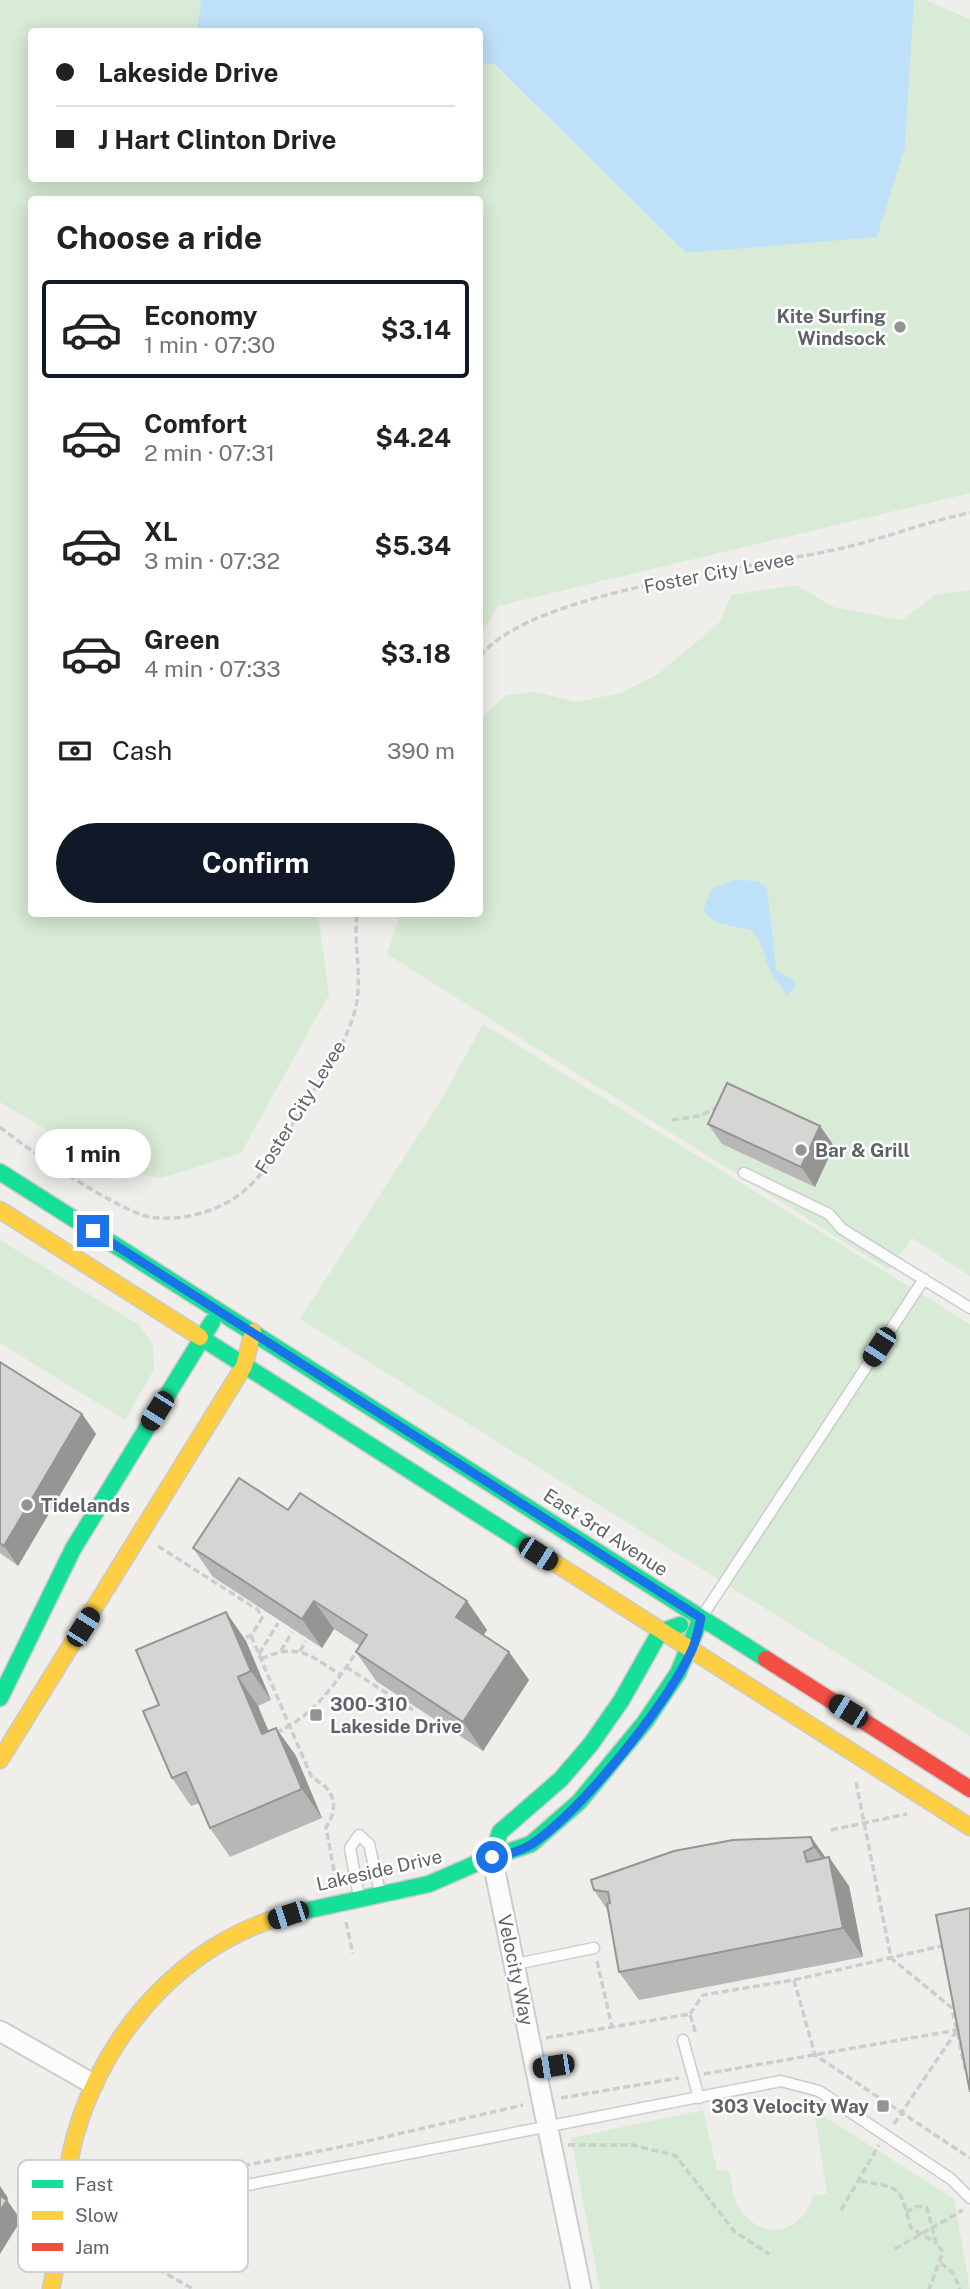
<!DOCTYPE html>
<meta charset="utf-8">
<style>
body{margin:0;font-family:"Public Sans",sans-serif;background:#f2f2f2;color:#222;height:100vh;display:flex;flex-direction:column;font-size:26px;white-space:nowrap}
*{box-sizing:border-box;margin:0}
p{font-size:23px;color:#767676}
.icon{flex:none;width:38px;height:38px;fill:none;stroke:currentColor;stroke-width:2;stroke-linecap:round;stroke-linejoin:round}
.map{position:relative;flex:1;overflow:hidden}
.details{position:absolute;left:28px;top:196px;width:455px;height:721px;display:flex;flex-direction:column;background:#fff;border-radius:7px;box-shadow:0 4px 18px #0003}
.details>*{flex:none}
.hud{position:absolute;left:28px;top:28px;width:455px;height:154px;border-radius:7px;box-shadow:0 4px 18px #0003;display:grid;align-content:center;height:154px;padding:0 28px;background:#fff}
.end{position:absolute;width:32px;height:32px;margin:-16px;border:9px solid #1a73e8;background:#fff;box-shadow:0 0 0 4px #fff}
.from{border-radius:50%}
.bubble{position:absolute;height:49px;border-radius:24px;background:#fff;box-shadow:0 4px 18px #0003;font-size:23px;font-weight:700;line-height:49px;text-align:center}
.car{position:absolute;width:21px;height:42px;margin:-21px -10px;border-radius:9px;box-shadow:0 0 5px 2px #0007;background:linear-gradient(#222 24%,#8ab4d8 0 40%,#222 0 76%,#8ab4d8 0 86%,#222 0)}
.hud b{display:flex;align-items:center;gap:24px;height:66px;font-size:26px}
.hud b+b{border-top:2px solid #e0e0e0}
.hud i{width:18px;height:18px;background:#222}
ul{padding:0;list-style:none}
li{display:flex;align-items:center;gap:21px;height:98px;margin:0 14px 10px;padding:0 14px;border:4px solid transparent;border-radius:7px}
li div{flex:1}
li b{display:block;font-size:26px}
li em{font-style:normal;font-weight:700}
li.selected{border-color:#111827}
li>.icon{width:63px;height:63px;stroke-width:1.5}
h2{padding:0 28px;font-size:32px;line-height:84px}
.pay{display:flex;align-items:center;gap:18px;height:77px;padding:0 28px;font-size:26px}
.pay p{margin-inline-start:auto}
.action{display:flex;gap:14px;margin-top:auto;padding:14px 28px}
.action a{flex:1;height:80px;border-radius:42px;background:#111827;color:#fff;font-size:28px;font-weight:700;line-height:80px;text-align:center}
.map>svg:first-child{display:block}
.green{fill:#d8ebd6}
.water{fill:#bfe0f9}
.lines{fill:none;stroke-linecap:round;stroke-linejoin:round}
.lane-casing{stroke:#cbcccc;stroke-width:13}
.street-casing{stroke:#cbcccc;stroke-width:23}
.fast-casing{stroke:#cacacb;stroke-width:19}
.slow-casing{stroke:#cacacb;stroke-width:19}
.jam-casing{stroke:#cacacb;stroke-width:19}
.path{stroke:#cacfcc;stroke-width:3.5;stroke-dasharray:7 3.5;stroke-linecap:butt}
.lane{stroke:#fdfcfc;stroke-width:10}
.street{stroke:#fdfcfc;stroke-width:19}
.fast{stroke:#16e098;stroke-width:16}
.slow{stroke:#ffcf43;stroke-width:16}
.jam{stroke:#f24e42;stroke-width:16}
.wall{fill:#b8b7b5}
.shaded-wall{fill:#969594}
.building{fill:#d6d5d3;stroke:#969594;stroke-width:2}
.route{stroke:#1a73e8;stroke-width:9}
.poi-dot{fill:#919496;stroke:#fff;stroke-width:2.5}
.labels{text-anchor:middle;dominant-baseline:central;stroke-width:5;stroke-linejoin:round;paint-order:stroke}
.poi-label{font-size:19px;font-weight:bold;fill:#5f6368;stroke:#fff;text-anchor:start}
.street-label{font-size:19px;fill:#5f6368;stroke:#fff}
.key{fill:#fff;stroke:#cfd0d2;stroke-width:2}
.key-label{font-size:19px;fill:#5f6368}
</style>
<div class="map">
<svg width="970" height="2289" viewBox="0 0 970 2289">
<rect width="100%" height="100%" fill="#efeeea"/>
<path class="green" d="M 0,0 L 201,0 L 197,31 L 32,32 L 32,178 L 480,178 L 480,64 L 493,64 L 686,253 L 905,147 L 914,0 L 925,0 L 970,19 L 970,493 L 498,606 L 480,636 L 480,200 L 32,200 L 32,914 L 318,914 L 329,995 L 241,1153 L 162,1178 L 114,1170 L 0,1102 Z
M 796,585 L 833,607 L 902,620 L 935,595 L 970,590 L 970,1276 L 912,1238 L 889,1270 L 387,954 L 400,914 L 480,914 L 482,718 L 506,695 L 537,692 L 576,702 L 621,693 L 658,674 L 719,623 L 731,595 Z
M 483,1024 L 970,1324 L 970,1736 L 300,1319 L 441,1100 Z
M 0,1240 L 139,1325 L 153,1344 L 154,1369 L 125,1420 L 0,1343 Z
M 703,2110 L 717,2170 L 729,2171 C 732,2182 733,2199 739,2208 C 763,2243 801,2234 813,2196 L 827,2194 L 814,2110 L 954,2199 L 970,2289 L 600,2289 L 571,2138 Z"/>
<path class="water" d="M 201,0 L 914,0 L 905,147 L 877,237 L 686,253 L 494,64 L 480,64 L 480,32 L 197,31 Z
M 734,880 L 758,881 L 767,888 L 776,969 L 793,980 L 796,986 L 786,996 C 784,986 775,981 771,972 C 762,955 766,946 751,930 L 717,923 L 703,911 L 712,888 Z"/>
<g class="lines">
<g class="lane-casing">
<path id="lane" d="M 744,1173 L 829,1214 L 842,1229 L 970,1308
M 703,1615 L 924,1279
M 359,1897 L 350,1848 L 359,1835 L 369,1844 L 380,1892
M 516,1964 L 594,1948
M 683,2040 L 699,2098
M 536,2068 L 569,2063
M 155,2203 L 781,2081 L 819,2091 L 951,2179 L 970,2198"/>
</g>
<g class="street-casing">
<path id="street" d="M 492,1857 L 581,2289
M 0,2031 L 93,2084"/>
</g>
<g class="fast-casing">
<path id="fast" d="M 0,1172 L 766,1659
M 200,1337 L 555,1563
M 0,1698 L 73,1549 L 212,1322
M 492,1857 L 500,1832 L 561,1779 L 591,1744 L 621,1701 L 660,1632 L 680,1625
M 286,1915 L 429,1884 L 484,1860 L 531,1844 L 579,1802 L 645,1722 L 678,1673 L 701,1618"/>
</g>
<g class="slow-casing">
<path id="slow" d="M 0,1210 L 200,1337
M 555,1563 L 970,1827
M 0,1760 L 244,1366 L 253,1332
M 51,2289 C 61,2246 60,2201 70,2157 C 93,2046 175,1947 286,1915"/>
</g>
<g class="jam-casing">
<path id="jam" d="M 766,1659 L 970,1789"/>
</g>
<path class="path" d="M 480,656 C 535,589 759,568 847,547 C 888,537 928,521 970,513
M 672,1120 L 699,1116 L 717,1108
M 0,1127 C 28,1150 118,1211 150,1217 C 181,1222 222,1211 245,1190 C 268,1171 282,1141 297,1116 C 317,1084 343,1051 354,1014 C 364,981 353,947 357,914
M 158,1546 L 258,1610 L 262,1618 L 251,1636 L 241,1638
M 251,1636 L 312,1778 C 334,1788 340,1807 326,1827 L 336,1881
M 281,1651 L 292,1632
M 300,1651 L 306,1641
M 259,1654 L 278,1623
M 261,1659 C 298,1642 309,1655 341,1675
M 346,1667 L 413,1710
M 276,1733 C 314,1715 334,1686 357,1651
M 856,1782 L 891,1958 L 952,2008 L 966,2073
M 831,1830 L 907,1814
M 346,1922 L 353,1954
M 597,1961 L 612,2027
M 794,1980 L 815,2055 L 970,2158
M 690,2014 L 703,1995 L 794,1980 L 946,1945
M 546,2038 L 690,2014 L 696,2034
M 704,2074 L 957,2030 L 960,2026
M 561,2098 L 679,2078
M 894,2124 L 957,2030
M 568,2145 L 633,2145 L 676,2156 L 734,2231 L 769,2254
M 860,2181 C 905,2188 899,2188 911,2228 L 936,2243
M 87,2190 L 91,2204 L 90,2218 L 109,2223 L 163,2272 L 193,2289
M 91,2204 L 153,2183 L 346,2146 L 523,2105
M 841,2210 L 879,2145
M 906,2212 L 918,2206 L 927,2208 L 936,2243 L 943,2252 L 929,2289
M 895,2249 L 963,2210
M 941,2263 L 953,2273 L 960,2289"/>
<use href="#lane" class="lane"/>
<use href="#street" class="street"/>
<use href="#fast" class="fast"/>
<use href="#slow" class="slow"/>
<use href="#jam" class="jam"/>
</g>
<path class="wall" d="M 708,1124 L 820,1126 L 834,1146 L 815,1187 L 722,1144 Z
M 0,1362 L 82,1414 L 96,1434 L 18,1566 L 0,1553 Z
M 288,1510 L 467,1601 L 487,1630 L 483,1635 L 509,1652 L 529,1680 L 483,1751 L 376,1681 L 356,1652 L 360,1646 L 334,1629 L 322,1648 L 213,1577 L 193,1548 Z
M 226,1612 L 246,1641 L 271,1700 L 258,1706 L 268,1731 L 276,1728 L 296,1756 L 322,1818 L 230,1857 L 210,1828 L 200,1803 L 191,1806 L 172,1778 L 159,1705 Z
M 811,1837 L 826,1858 L 849,1886 L 863,1957 L 639,2000 L 619,1972 L 608,1911 L 594,1890 Z"/>
<path class="shaded-wall" d="M 820,1126 L 834,1146 L 815,1187 L 801,1167 Z
M 82,1414 L 96,1434 L 18,1566 L 4,1546 Z
M 314,1601 L 334,1629 L 322,1648 L 302,1619 Z
M 467,1601 L 487,1630 L 476,1646 L 456,1617 Z
M 226,1612 L 246,1641 L 271,1700 L 251,1671 Z
M 509,1652 L 529,1680 L 483,1751 L 463,1722 Z
M 238,1677 L 258,1706 L 282,1763 L 262,1734 Z
M 276,1728 L 296,1756 L 322,1818 L 302,1789 Z
M 811,1837 L 830,1864 L 829,1857 L 849,1886 L 863,1957 L 843,1928 L 832,1872 L 814,1847 Z
M 0,2186 L 8,2198 L 2,2209 L 0,2206 Z
M 7,2200 L 21,2220 L 0,2254 L 0,2211 Z"/>
<path class="building" d="M 727,1083 L 820,1126 L 801,1167 L 708,1124 Z
M 0,1362 L 82,1414 L 4,1546 L 0,1543 Z
M 239,1478 L 288,1510 L 300,1493 L 467,1601 L 456,1617 L 509,1652 L 463,1722 L 356,1652 L 367,1635 L 314,1601 L 302,1619 L 193,1548 Z
M 226,1612 L 251,1671 L 238,1677 L 262,1734 L 276,1728 L 302,1789 L 210,1828 L 186,1772 L 172,1778 L 143,1711 L 159,1705 L 136,1650 Z
M 811,1837 L 814,1847 L 804,1852 L 807,1862 L 829,1857 L 843,1928 L 619,1972 L 607,1904 L 610,1903 L 608,1892 L 594,1890 L 591,1880 L 674,1851 L 733,1840 Z
M 970,1908 L 970,2092 L 936,1915 Z
M 0,2196 L 7,2200 L 0,2211 Z"/>
<g class="lines">
<path class="route" d="M 93,1231 L 701,1618 C 698,1630 696,1643 690,1654 C 662,1710 583,1809 532,1844 C 519,1852 506,1855 492,1857"/>
</g>
<g class="poi-dot">
<circle cx="900" cy="327" r="7"/>
<circle cx="801" cy="1150" r="7"/>
<circle cx="27" cy="1505" r="7"/>
<rect x="309" y="1708" width="14" height="14" rx="3.5"/>
<rect x="876" y="2099" width="14" height="14" rx="3.5"/>
</g>
<g class="labels">
<g class="poi-label">
<text x="886" y="316" text-anchor="end">Kite Surfing<tspan x="886" dy="22">Windsock</tspan></text>
<text x="815" y="1150">Bar &amp; Grill</text>
<text x="41" y="1505">Tidelands</text>
<text x="330" y="1704">300-310<tspan x="330" dy="22">Lakeside Drive</tspan></text>
<text x="869" y="2106" text-anchor="end">303 Velocity Way</text>
</g>
<g class="street-label">
<text transform="translate(719 572) rotate(-11)">Foster City Levee</text>
<text transform="translate(300 1107) rotate(-58)">Foster City Levee</text>
<text transform="translate(606 1532) rotate(33)">East 3rd Avenue</text>
<text transform="translate(379 1870) rotate(-13)">Lakeside Drive</text>
<text transform="translate(516 1970) rotate(78)">Velocity Way</text>
</g>
</g>
<rect x="18" y="2160" width="230" height="112" rx="10" class="key"/>
<rect x="32" y="2180" width="31" height="8" fill="#16e098"/>
<rect x="32" y="2211" width="31" height="9" fill="#ffcf43"/>
<rect x="32" y="2243" width="31" height="8" fill="#f24e42"/>
<g class="key-label">
<text x="75" y="2191">Fast</text>
<text x="75" y="2222">Slow</text>
<text x="75" y="2254">Jam</text>
</g>
</svg>
<i class="end from" style="left:492px;top:1857px"></i>
<i class="end" style="left:93px;top:1231px"></i>
<div class="bubble" style="left:35px;top:1129px;width:116px">1 min</div>
<i class="car" style="left:879px;top:1347px;rotate:213deg"></i>
<i class="car" style="left:157px;top:1411px;rotate:212deg"></i>
<i class="car" style="left:538px;top:1554px;rotate:123deg"></i>
<i class="car" style="left:83px;top:1627px;rotate:32deg"></i>
<i class="car" style="left:848px;top:1711px;rotate:302deg"></i>
<i class="car" style="left:288px;top:1915px;rotate:252deg"></i>
<i class="car" style="left:553px;top:2066px;rotate:261deg"></i>
<div class="hud">
<b><i class="from"></i>Lakeside Drive</b>
<b><i></i>J Hart Clinton Drive</b>
</div>
<section class="details">
<h2>Choose a ride</h2>
<ul>
<li class="selected"><svg class="icon" aria-label="car" viewBox="0 0 24 24"><path d="M5 17H2v-5l4-1 3-4h7l3 4 3 1v5h-3M9 17h6M6 11h13"/><circle cx="7" cy="17" r="2"/><circle cx="17" cy="17" r="2"/></svg><div><b>Economy</b><p>1 min · 07:30</p></div><em>$3.14</em></li>
<li><svg class="icon" aria-label="car" viewBox="0 0 24 24"><path d="M5 17H2v-5l4-1 3-4h7l3 4 3 1v5h-3M9 17h6M6 11h13"/><circle cx="7" cy="17" r="2"/><circle cx="17" cy="17" r="2"/></svg><div><b>Comfort</b><p>2 min · 07:31</p></div><em>$4.24</em></li>
<li><svg class="icon" aria-label="car" viewBox="0 0 24 24"><path d="M5 17H2v-5l4-1 3-4h7l3 4 3 1v5h-3M9 17h6M6 11h13"/><circle cx="7" cy="17" r="2"/><circle cx="17" cy="17" r="2"/></svg><div><b>XL</b><p>3 min · 07:32</p></div><em>$5.34</em></li>
<li><svg class="icon" aria-label="car" viewBox="0 0 24 24"><path d="M5 17H2v-5l4-1 3-4h7l3 4 3 1v5h-3M9 17h6M6 11h13"/><circle cx="7" cy="17" r="2"/><circle cx="17" cy="17" r="2"/></svg><div><b>Green</b><p>4 min · 07:33</p></div><em>$3.18</em></li>
</ul>
<div class="pay"><svg class="icon" aria-label="cash" viewBox="0 0 24 24"><path d="M3 7h18v10H3z"/><circle cx="12" cy="12" r="2"/></svg>Cash<p>390 m</p></div>
<div class="action"><a>Confirm</a></div>
</section>
</div>
